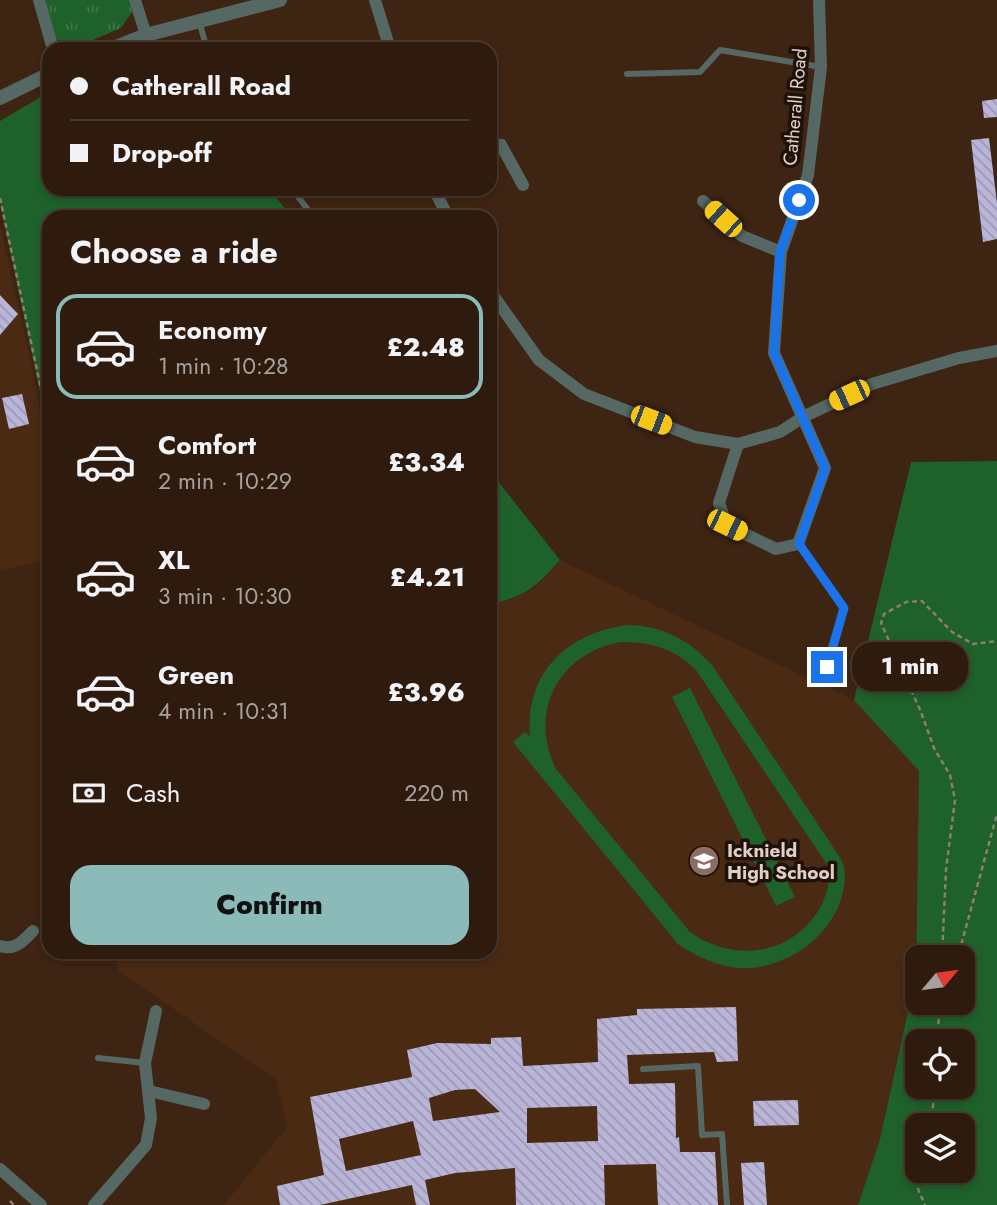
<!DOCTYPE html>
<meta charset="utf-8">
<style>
body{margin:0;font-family:Jost,sans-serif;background:#3a281c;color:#f1f3f6;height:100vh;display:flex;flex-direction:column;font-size:26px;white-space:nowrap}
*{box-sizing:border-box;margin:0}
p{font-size:23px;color:#a7a19e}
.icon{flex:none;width:38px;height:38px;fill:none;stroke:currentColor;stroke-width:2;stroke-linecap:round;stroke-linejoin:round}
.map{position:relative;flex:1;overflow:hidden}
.side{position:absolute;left:42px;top:210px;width:455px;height:749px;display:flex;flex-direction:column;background:#2e1b0e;border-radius:21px;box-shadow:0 4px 10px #0003,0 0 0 2px #49392e}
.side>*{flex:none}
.hud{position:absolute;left:42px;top:42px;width:455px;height:154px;border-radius:21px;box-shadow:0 4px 10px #0003,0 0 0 2px #49392e;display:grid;align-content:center;height:154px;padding:0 28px;background:#2e1b0e}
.needle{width:46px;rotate:61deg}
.tools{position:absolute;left:905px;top:945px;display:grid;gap:14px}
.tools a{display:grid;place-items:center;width:70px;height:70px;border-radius:14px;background:#2e1b0e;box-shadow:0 4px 10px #0003,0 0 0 2px #49392e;font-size:35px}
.end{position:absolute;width:32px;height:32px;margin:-16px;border:9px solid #1a73e8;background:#fff;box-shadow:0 0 0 4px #fff}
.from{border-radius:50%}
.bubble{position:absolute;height:49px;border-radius:21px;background:#2e1b0e;box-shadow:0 4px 10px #0003,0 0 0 2px #49392e;font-size:23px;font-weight:800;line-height:49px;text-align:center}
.car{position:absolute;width:21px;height:42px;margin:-21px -10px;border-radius:9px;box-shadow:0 0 5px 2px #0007;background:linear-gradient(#f5c518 24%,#345 0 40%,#f5c518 0 76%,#345 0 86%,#f5c518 0)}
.hud b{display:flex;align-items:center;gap:24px;height:66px;font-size:26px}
.hud b+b{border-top:2px solid #49392e}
.hud i{width:18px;height:18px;background:#f1f3f6}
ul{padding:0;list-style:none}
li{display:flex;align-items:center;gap:21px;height:105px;margin:0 14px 10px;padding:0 14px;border:4px solid transparent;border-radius:21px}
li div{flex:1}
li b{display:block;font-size:26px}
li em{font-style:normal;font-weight:800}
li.on{border-color:#8bbbb9}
li>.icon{width:63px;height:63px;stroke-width:1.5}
h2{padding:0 28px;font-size:32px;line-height:84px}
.pay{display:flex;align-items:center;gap:18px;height:77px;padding:0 28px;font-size:26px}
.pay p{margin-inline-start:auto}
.cta{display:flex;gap:14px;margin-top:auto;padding:14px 28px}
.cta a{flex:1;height:80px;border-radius:21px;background:#8bbbb9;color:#111;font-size:28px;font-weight:800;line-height:80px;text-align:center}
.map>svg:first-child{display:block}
.built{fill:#4a2a13}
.grass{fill:url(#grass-tufts)}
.green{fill:#1f612b;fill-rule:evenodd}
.building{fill:url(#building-back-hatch);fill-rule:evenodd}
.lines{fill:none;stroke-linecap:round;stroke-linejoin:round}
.path{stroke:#917c6e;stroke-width:2.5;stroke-dasharray:5 3.5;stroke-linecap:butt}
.service{stroke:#566864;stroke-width:6}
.minor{stroke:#566864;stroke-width:12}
.tertiary{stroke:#566864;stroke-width:14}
.route{stroke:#1a73e8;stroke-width:9}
.labels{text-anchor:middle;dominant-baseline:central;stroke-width:7;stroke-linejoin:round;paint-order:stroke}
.street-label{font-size:19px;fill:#e0cfc4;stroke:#1d1109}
.poi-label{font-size:19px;font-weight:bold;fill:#e0cfc4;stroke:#1d1109;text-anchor:start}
</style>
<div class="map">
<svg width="997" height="1205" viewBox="0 0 997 1205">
<defs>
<pattern id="grass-tufts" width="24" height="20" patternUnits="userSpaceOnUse" patternTransform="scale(1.75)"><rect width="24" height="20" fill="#1f612b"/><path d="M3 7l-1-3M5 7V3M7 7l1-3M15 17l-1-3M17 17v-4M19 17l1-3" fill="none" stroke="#3f7748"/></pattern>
<pattern id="building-back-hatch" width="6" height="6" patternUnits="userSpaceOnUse" patternTransform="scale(1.75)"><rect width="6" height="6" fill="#b9b5d8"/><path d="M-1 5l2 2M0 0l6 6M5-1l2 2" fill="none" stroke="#9c97b1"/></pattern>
</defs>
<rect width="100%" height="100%" fill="#3e2412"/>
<path class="built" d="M 0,225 L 33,371 L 49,467 L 49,559 L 0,571 Z
M 560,560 L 854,700 L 919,771 L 916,975 L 880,1139 L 858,1205 L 224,1205 L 287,1127 L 276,1079 L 118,971 L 116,952 L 490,952 L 490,604 L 510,600 L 535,588 Z"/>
<path class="grass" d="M 45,0 L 129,0 L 132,12 L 121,28 L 74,48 L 56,39 Z"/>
<path class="green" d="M 49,92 L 49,189 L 269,189 L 292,217 L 49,217 L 49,434 L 0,203 L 0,121 Z
M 997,461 L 997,1205 L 858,1205 L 880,1139 L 916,975 L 919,771 L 854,700 L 911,462 ZM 917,957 L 962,957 L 962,1003 L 917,1003 ZM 962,1041 L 962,1087 L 917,1087 L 917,1041 ZM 962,1125 L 962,1171 L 917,1171 L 917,1125 Z
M 490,471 L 560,560 C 535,588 527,596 490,604 Z
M 629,625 C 663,626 689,640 712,665 L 841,859 C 847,871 845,883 842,896 C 830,939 783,971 738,968 C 716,966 696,956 678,944 L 513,742 L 525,732 L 530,736 C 525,672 568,632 629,625 ZM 620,642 C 651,642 674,648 696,670 L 828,866 C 832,879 827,892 822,904 C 796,955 734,964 690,932 L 556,769 C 528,712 558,654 620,642 Z
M 690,688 L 795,897 L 776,906 L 672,697 Z"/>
<path class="building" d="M 997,99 L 997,117 L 984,118 L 982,101 Z
M 989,138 L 997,203 L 997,239 L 983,242 L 971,140 Z
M 0,295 L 18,314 L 0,335 Z
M 22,394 L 29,424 L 9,429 L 2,398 Z
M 736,1007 L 738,1061 L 717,1062 L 714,1052 L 627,1055 L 629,1084 L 675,1083 L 676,1138 L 679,1137 L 680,1152 L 715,1152 L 718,1205 L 658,1205 L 656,1164 L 604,1165 L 605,1205 L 516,1205 L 515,1168 L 455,1173 L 425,1180 L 430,1205 L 416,1205 L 412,1185 L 320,1205 L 280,1205 L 277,1186 L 324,1175 L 310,1097 L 412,1077 L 407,1050 L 437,1043 L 491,1044 L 491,1038 L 521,1037 L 523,1066 L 598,1062 L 597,1019 L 637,1015 L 637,1009 ZM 475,1089 L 500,1112 L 433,1121 L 429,1098 L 455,1090 ZM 597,1106 L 598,1141 L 527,1143 L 527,1108 ZM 413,1121 L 421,1155 L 346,1171 L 339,1139 Z
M 798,1100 L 799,1125 L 754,1126 L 753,1101 Z
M 764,1162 L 767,1205 L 744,1205 L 741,1163 Z"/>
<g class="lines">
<path class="path" d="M 0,198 L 49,426
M 942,957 L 946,869 L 955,800 L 950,775 L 934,748 L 921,712 L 881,623 L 884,614 L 906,602 L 922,601 L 952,632 L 973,644 L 997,641
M 951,957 L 960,949 L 997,814
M 937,1041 L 940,1003
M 931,1125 L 935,1087
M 917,1171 L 918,1189 L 925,1205
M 10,1201 L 14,1205"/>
<path class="service" d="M 199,21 L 207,49
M 627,74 L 700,72 L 720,50 L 821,67
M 292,189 L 312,215
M 798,544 L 844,608 L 827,666
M 98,1058 L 145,1063
M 643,1069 L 698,1066 L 702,1135 L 722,1134 L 727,1205"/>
<path class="minor" d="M 39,0 L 53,49
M 135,0 L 146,35
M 375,0 L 390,49
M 490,149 L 501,145 L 523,185
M 434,189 L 448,217
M 703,201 L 742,236 L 781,252
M 490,291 L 539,360 L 584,394 L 695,437 L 738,444 L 780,432 L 803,417 L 872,384 L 959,358 L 997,351
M 738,444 L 719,503 L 727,525 L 776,549 L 798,544 L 825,468 L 774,353 L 781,252 L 808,175 L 821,67 L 819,0
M 0,946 C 15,951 23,941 33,931
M 149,1091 L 204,1104
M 0,1169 L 41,1205
M 94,1205 L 146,1145 L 151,1118 L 145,1063 L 156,1011"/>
<path class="tertiary" d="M 111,49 L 146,35 L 280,0
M 0,98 L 49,74"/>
</g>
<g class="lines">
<path class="route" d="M 799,200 L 780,252 L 774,353 L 825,468 L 799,544 L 844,608 L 827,667"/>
</g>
<defs>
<g id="school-disc" transform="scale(1.575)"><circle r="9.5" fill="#8d6e63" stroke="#1d1109"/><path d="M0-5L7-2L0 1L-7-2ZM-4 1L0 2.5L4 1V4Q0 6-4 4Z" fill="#fff"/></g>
</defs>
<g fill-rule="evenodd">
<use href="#school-disc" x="704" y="861"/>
</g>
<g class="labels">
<g class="street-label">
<text transform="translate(795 107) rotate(-85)">Catherall Road</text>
</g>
<g class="poi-label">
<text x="727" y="850">Icknield<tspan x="727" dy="22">High School</tspan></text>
</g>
</g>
</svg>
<div class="tools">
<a><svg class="needle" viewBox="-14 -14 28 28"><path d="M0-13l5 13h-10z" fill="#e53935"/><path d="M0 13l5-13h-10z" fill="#a7a19e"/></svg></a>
<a><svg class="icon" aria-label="locate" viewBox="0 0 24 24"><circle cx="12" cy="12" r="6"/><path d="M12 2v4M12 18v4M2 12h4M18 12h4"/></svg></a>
<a><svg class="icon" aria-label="layers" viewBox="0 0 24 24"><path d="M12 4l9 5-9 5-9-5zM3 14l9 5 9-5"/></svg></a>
</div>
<i class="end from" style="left:799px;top:200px"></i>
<i class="end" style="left:827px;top:667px"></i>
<div class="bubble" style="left:852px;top:642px;width:116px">1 min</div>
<i class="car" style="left:723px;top:219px;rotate:312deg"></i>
<i class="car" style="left:849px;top:395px;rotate:245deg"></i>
<i class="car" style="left:651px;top:420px;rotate:111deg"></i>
<i class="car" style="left:727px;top:525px;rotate:116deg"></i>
<div class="hud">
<b><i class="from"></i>Catherall Road</b>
<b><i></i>Drop-off</b>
</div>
<section class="side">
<h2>Choose a ride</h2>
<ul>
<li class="on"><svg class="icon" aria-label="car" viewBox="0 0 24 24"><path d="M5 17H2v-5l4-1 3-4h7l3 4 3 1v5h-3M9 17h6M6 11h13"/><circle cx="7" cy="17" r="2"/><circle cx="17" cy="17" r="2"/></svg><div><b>Economy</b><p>1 min · 10:28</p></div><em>£2.48</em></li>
<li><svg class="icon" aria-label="car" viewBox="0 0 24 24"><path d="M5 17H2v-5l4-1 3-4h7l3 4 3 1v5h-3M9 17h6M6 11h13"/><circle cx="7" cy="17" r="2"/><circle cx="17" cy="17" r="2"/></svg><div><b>Comfort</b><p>2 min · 10:29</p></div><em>£3.34</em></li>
<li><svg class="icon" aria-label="car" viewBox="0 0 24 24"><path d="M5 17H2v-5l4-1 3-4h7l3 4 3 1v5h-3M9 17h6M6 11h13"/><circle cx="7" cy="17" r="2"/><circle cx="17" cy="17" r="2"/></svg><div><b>XL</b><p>3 min · 10:30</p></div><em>£4.21</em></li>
<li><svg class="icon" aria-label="car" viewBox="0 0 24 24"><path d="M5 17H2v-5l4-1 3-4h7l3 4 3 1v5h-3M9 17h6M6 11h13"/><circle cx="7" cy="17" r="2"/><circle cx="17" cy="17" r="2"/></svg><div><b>Green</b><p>4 min · 10:31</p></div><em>£3.96</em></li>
</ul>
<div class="pay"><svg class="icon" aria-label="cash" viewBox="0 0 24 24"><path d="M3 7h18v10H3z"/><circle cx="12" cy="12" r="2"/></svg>Cash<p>220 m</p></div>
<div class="cta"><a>Confirm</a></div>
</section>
</div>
